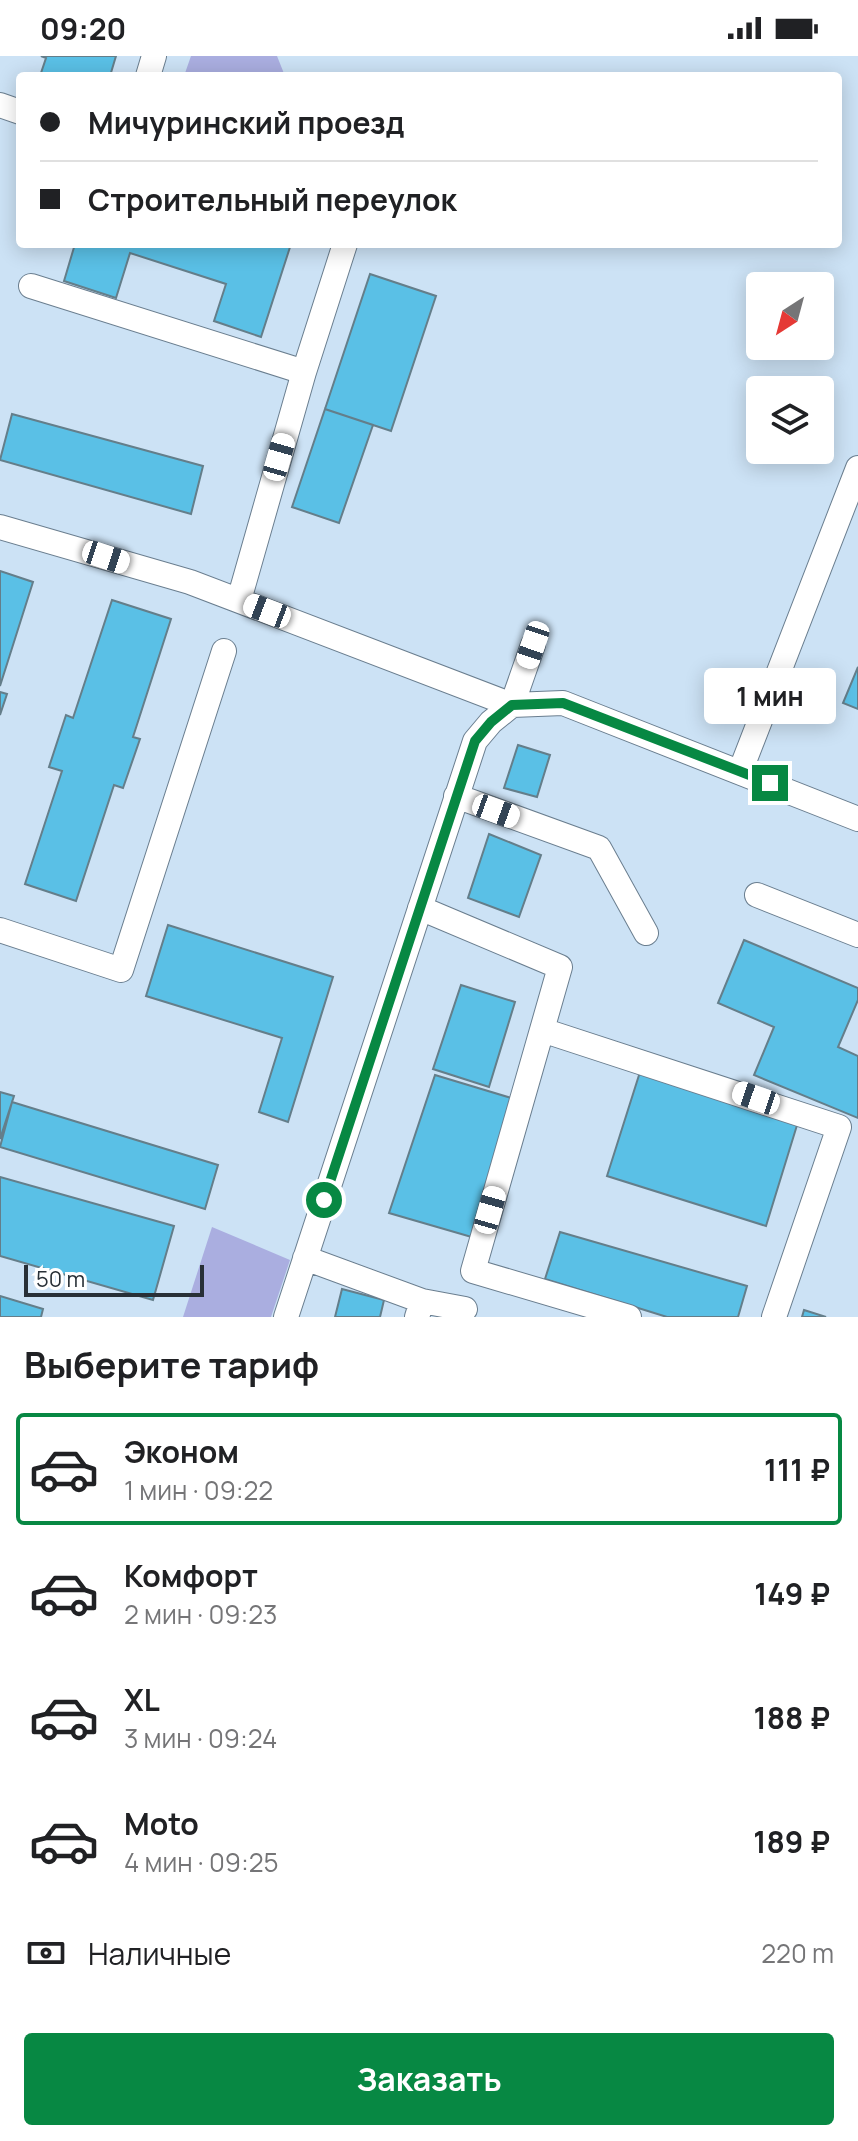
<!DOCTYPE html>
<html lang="ru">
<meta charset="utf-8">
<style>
body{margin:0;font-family:Manrope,sans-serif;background:#f2f2f2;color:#202124;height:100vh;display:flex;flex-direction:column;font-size:30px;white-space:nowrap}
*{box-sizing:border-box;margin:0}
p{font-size:26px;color:#757577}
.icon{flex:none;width:44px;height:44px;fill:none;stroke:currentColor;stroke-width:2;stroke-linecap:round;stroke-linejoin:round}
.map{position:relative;height:1261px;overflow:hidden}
.panel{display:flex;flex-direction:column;background:#fff;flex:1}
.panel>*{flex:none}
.hud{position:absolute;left:16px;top:16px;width:826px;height:176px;border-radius:8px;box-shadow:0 4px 20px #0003;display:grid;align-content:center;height:176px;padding:0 24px;background:#fff}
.needle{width:52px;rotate:216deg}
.buttons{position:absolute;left:746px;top:216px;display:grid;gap:16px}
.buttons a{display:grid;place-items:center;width:88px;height:88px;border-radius:8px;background:#fff;box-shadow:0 4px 20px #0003;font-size:40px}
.scale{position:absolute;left:24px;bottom:20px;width:180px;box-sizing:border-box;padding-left:8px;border:4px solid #283037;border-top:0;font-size:22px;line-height:28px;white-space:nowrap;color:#283037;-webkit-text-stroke:6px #fff;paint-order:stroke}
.end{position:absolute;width:36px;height:36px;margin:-18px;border:10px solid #078843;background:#fff;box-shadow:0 0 0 4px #fff}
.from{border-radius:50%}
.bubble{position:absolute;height:56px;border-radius:8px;background:#fff;box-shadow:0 4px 20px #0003;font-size:26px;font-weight:700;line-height:56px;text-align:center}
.car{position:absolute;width:24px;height:48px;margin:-24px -12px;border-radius:10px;box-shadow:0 0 6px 2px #0007;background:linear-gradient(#fff 24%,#345 0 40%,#fff 0 76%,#345 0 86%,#fff 0)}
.hud b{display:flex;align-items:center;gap:28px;height:76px;font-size:30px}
.hud b+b{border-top:2px solid #e0e0e0}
.hud i{width:20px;height:20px;background:#202124}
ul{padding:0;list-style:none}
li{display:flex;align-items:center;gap:24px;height:112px;margin:0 16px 12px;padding:0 8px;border:4px solid transparent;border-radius:8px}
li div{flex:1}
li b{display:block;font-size:30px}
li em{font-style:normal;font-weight:700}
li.selected{border-color:#078843}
li>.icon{width:72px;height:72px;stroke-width:1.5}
h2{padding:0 24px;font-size:36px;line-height:96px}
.pay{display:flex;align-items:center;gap:20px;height:88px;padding:0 24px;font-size:30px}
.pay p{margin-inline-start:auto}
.button{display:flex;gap:16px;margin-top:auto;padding:16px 24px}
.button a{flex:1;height:92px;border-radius:8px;background:#078843;color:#fff;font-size:32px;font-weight:700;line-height:92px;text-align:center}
.status{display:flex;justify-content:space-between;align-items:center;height:56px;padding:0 40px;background:#fff;direction:ltr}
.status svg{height:22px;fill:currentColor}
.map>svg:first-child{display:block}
.green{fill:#aaaee0}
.building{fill:#5ac0e6;stroke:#647e8a;stroke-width:2}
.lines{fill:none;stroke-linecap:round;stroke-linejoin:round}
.minor-casing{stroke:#6a7e8f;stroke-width:26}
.minor{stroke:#fff;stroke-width:24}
.route{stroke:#078843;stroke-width:10}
</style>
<div class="status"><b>09:20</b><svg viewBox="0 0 49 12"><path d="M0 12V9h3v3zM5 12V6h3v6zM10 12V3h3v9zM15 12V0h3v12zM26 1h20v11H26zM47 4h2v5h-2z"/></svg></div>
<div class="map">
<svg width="858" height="1261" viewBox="0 0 858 1261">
<rect width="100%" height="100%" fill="#cce2f5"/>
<path class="green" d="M 191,0 L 277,0 L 285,20 L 184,20 Z
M 212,1171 L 290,1204 L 271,1261 L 183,1261 Z"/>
<path class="building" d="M 41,0 L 116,0 L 110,20 L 40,20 L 46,2 Z
M 75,188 L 291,188 L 261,281 L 214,265 L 226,228 L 130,197 L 116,242 L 64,225 Z
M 370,218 L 436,240 L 391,375 L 325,353 Z
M 325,353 L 373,369 L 339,467 L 292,451 Z
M 12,358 L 203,410 L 191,458 L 0,404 Z
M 0,515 L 33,526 L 0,630 Z
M 112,544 L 171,563 L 133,681 L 140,683 L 123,732 L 114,729 L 76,845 L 25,828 L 62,715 L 49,711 L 66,659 L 73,662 Z
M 858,611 L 858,653 L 843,647 Z
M 0,636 L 7,638 L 0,659 Z
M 518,689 L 550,699 L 537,741 L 504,732 Z
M 489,778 L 541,799 L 519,861 L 468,842 Z
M 168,869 L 333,921 L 288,1066 L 259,1056 L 282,982 L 146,940 Z
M 744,884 L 858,932 L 858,944 L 838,991 L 858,1000 L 858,1062 L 754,1019 L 774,971 L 718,947 Z
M 461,929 L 515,946 L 489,1031 L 433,1013 Z
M 640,1016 L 798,1066 L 766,1170 L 607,1120 Z
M 435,1019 L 518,1044 L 475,1182 L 389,1157 Z
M 0,1036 L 14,1040 L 0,1083 Z
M 12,1046 L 218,1109 L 205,1153 L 0,1091 Z
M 0,1121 L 174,1170 L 153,1244 L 0,1200 Z
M 560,1176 L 747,1230 L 738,1261 L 667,1261 L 545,1223 Z
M 342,1233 L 384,1244 L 380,1261 L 335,1261 Z
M 0,1240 L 43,1253 L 41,1261 L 0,1261 Z
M 804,1254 L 826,1261 L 802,1261 Z"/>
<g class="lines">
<g class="minor-casing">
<path id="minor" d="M 148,20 L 154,0
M 0,49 L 20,56
M 31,230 L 304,316
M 0,471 L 190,526 L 512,649 L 563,647 L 858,763
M 239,544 L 304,316 L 345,188
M 512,649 L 533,589
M 740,716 L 858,412
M 456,740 L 599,792 L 646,877
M 757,839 L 858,879
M 420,852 L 560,911 L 473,1215 L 629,1261
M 0,874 L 121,914 L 224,595
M 542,974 L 839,1071 L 774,1261
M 305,1202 L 422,1245
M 286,1261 L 475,685 L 491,666 L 512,649
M 417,1261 L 422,1245 L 465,1253"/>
</g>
<use href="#minor" class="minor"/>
</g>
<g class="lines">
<path class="route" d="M 324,1144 L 475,685 L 491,666 L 512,649 L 563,647 L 770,727"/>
</g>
</svg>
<div class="buttons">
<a><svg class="needle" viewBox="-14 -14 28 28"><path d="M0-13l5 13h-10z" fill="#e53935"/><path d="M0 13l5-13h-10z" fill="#757577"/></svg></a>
<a><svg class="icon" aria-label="layers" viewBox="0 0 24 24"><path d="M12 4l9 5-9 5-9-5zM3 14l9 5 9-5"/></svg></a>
</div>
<div class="scale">50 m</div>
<i class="end from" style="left:324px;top:1144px"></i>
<i class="end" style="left:770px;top:727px"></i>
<div class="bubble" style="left:704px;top:612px;width:132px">1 мин</div>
<i class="car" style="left:279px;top:401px;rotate:16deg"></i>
<i class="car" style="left:106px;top:501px;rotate:108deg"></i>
<i class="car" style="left:267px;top:555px;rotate:291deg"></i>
<i class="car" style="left:533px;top:589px;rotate:199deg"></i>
<i class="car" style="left:496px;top:755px;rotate:110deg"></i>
<i class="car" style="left:756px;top:1042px;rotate:289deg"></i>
<i class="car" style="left:490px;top:1154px;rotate:16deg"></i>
<div class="hud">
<b><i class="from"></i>Мичуринский проезд</b>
<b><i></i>Строительный переулок</b>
</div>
</div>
<section class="panel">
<h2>Выберите тариф</h2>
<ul>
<li class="selected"><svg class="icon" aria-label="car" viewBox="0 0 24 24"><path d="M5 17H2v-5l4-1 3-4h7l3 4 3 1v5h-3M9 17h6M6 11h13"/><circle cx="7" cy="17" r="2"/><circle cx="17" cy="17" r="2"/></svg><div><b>Эконом</b><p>1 мин · 09:22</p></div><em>111 ₽</em></li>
<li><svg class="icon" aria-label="car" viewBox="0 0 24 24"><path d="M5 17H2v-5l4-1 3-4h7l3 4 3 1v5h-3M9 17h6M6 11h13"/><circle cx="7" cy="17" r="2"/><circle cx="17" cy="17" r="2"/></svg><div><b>Комфорт</b><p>2 мин · 09:23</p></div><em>149 ₽</em></li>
<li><svg class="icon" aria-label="car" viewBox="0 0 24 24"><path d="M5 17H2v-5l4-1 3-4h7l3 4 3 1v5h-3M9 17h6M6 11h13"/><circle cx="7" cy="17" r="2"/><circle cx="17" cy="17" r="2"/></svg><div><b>XL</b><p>3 мин · 09:24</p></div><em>188 ₽</em></li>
<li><svg class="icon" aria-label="car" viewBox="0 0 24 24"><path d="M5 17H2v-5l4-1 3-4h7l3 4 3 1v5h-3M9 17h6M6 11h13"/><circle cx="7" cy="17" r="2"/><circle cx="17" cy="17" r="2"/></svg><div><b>Moto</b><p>4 мин · 09:25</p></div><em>189 ₽</em></li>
</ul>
<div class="pay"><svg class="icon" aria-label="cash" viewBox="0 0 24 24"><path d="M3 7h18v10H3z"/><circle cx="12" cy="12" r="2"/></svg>Наличные<p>220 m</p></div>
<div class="button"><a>Заказать</a></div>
</section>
